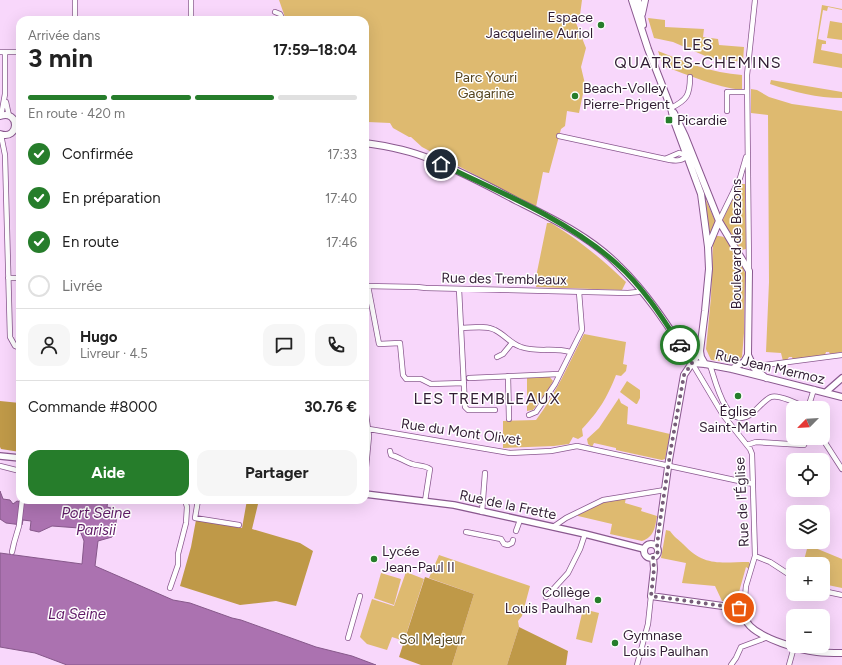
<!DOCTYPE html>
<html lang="fr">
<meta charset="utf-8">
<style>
body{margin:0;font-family:Figtree,sans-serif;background:#f6f6f6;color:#222;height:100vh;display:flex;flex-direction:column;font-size:15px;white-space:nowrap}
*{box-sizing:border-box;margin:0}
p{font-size:13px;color:#767676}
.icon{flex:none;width:22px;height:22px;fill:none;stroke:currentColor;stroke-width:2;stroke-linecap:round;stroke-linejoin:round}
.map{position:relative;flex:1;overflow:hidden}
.drawer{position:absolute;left:16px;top:16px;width:353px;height:488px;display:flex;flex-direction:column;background:#fff;border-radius:12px;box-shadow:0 4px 16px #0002}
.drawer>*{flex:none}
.needle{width:26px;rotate:246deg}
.controls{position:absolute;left:786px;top:401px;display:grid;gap:8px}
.controls a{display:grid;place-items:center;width:44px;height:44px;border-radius:8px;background:#fff;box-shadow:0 4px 16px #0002;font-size:20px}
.pin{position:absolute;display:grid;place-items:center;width:34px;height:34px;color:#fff;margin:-17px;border:2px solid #fff;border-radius:50%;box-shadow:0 1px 4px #0007}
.courier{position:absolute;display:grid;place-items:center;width:40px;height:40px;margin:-20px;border:3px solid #267d2b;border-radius:50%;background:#fff;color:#222;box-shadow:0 1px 5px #0007}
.summary em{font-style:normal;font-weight:700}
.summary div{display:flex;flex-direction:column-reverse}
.summary{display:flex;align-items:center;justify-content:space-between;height:68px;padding:0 12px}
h1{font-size:26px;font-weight:700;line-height:30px}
.bar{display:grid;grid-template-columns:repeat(4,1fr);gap:6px 4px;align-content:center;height:48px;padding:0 12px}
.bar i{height:5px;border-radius:3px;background:#e0e0e0}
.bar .on{background:#267d2b}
.bar p{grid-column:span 4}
.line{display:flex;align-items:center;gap:10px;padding:0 12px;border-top:1px solid #e0e0e0}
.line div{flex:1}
.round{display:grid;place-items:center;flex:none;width:42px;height:42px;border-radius:12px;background:#f6f6f6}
ol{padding:0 12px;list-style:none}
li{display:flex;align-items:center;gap:12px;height:44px}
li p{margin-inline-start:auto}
li .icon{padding:4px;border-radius:50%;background:#267d2b;color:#fff;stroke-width:4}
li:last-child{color:#767676}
li i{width:22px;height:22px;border:2px solid #e0e0e0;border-radius:50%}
.button{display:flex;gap:8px;margin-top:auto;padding:8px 12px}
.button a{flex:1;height:46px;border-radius:12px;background:#267d2b;color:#fff;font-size:16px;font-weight:700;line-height:46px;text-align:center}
.button a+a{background:#f6f6f6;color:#222}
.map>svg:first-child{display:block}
</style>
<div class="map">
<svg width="842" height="665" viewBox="0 0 842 665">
<rect width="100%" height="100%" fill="#f8d7fb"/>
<path fill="#deba70" d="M279,0H582L580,15L574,18L586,48L581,67L585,84L579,113L567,111L565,126L561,129L549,173L543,172L536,207L422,147L411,137H409L393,128L390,123L368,122L366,113L367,93L365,91V20H286Z
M822,5L842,9V10L828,7L827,11L823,10L818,39L826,41V44H822L821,50L842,54V68L813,63Z
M648,18L665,20V27L704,29L703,37L718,39L719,45L744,47L743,62L710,58L673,42L654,38Z
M830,21L842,23V40L827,38Z
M658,51C685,62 712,73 742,75V90C715,87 689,75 663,66Z
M771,80L842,92V98C817,98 794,92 770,84Z
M751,89L757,90L769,97L792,104L842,111V352L830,354L829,352H826L825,355L793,360L792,357H789L787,360L783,361L781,353L766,352L769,282L768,115L751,113Z
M740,184H745L746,249L741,250L722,221Z
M702,191L716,223L710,234H709Z
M547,223H551C580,241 601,258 626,282L622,290L536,287L537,272Z
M716,236C719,236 722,236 725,238C731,242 743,266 745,273L744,333L742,357L735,363L711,360L706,349L711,297L713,241Z
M584,334L626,342L623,364L627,365L626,371L621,376L616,375C607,398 599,411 582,429L583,436L578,439L573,437L569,444L554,446L503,448V421L536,420C556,394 569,363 584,334Z
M549,376L553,381L547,392L533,410L527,411V377Z
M627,381L640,390V398L637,404H636L620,392Z
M619,398L621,403L628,407L627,424L670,434L665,459L662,460L616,450V448L594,443L592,447L588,444L587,439L599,428Z
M626,497L625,503L642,508L641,511L657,516C655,528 654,537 642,541L610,534L612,524L578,516V515L603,502Z
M666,530L670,531C674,537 678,539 683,544C705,567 719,562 749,562L750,564L749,569L746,567L739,592L743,595V600L739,602L722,601L715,586L682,583L686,563L661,558Z
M808,545L842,559V588L823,584V564H803Z
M439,555L530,586L522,616L518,621L519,627L507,665H452L474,594L429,578Z
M406,572L424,579L404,641L392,637L387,650L367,644L360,637L372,599L394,606Z
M381,573L401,579L394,605L374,598Z
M583,609L599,613L592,643L576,639Z"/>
<path fill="#bf9948" d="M0,401L20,403V452L1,449L0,447Z
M247,500H259L252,529L300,543L313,551L296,606L276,601L240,605L180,586L191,547L196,520L242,528Z
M425,577L474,594L452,665H421L399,657Z
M519,627L568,651L566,665H507Z"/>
<path fill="#ab72b0" stroke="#86588a" d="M0,491L3,499L10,500L13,504L17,501L21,502C30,496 58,503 69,504L73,500H108L107,507L115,509L117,512L115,534L112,537L98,541L95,566L173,600L190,603L232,618L241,620L316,647L352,656L376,665H67L35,653L0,647V553L82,564L84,541L79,528L52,526L39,532L30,530L31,521L23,520L22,525L6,523L0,519Z"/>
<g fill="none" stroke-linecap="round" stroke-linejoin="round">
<g stroke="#8a588f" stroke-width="6">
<path id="minor" d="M75,0V20
M191,0V20
M275,12L280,14L283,20
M0,52H20
M6,102L9,116
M671,108C687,100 690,95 690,77
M727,111V92H747
M1,116L5,94V52
M1,135L5,155L10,337L15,346L20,348
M559,136L670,160C677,161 683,161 687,155
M665,159L679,153L688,156
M719,221L740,178L746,157
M749,271L747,75L755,0
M8,278H20
M365,286L417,287L426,288L628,293L638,292L642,290
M368,286L379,344L400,343L403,375L406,379H421L431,384L464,383
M459,289L465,407L468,410H495
M462,328C472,328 486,325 495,330C505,335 511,344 521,347C538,353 553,347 570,352
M497,357L503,354L512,343
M692,363L723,415L750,449L752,454L755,556L746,586L744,609
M710,365C715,379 726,431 750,415C756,411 764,400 771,397C778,394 799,404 806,408
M765,365L842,355
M508,376L509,419
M469,378L559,374
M365,407L369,436L365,478
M808,408L814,389
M529,415L536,412L555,384L582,330L579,292
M369,429L510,453L551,451L577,446L753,484
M822,438L842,469
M747,445L756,442L804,445L807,438
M390,451L391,455C399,457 405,462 412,464C418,466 425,465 430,469L425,501
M0,466L20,471
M198,500L195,518L239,525
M482,512L485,473
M553,527L566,518L603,500L665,490
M516,531L520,520
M466,532L501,539L504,544L508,545L512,543L513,540
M12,552L14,543L19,526L22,500
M755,556L770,562L793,577
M170,588L178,565V554L186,523L187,507L185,500
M823,591L842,595
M546,597L568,573L580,549L585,534
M348,638L360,596
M637,665L648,624L651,596
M731,665L736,658L741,647L768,637
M789,665L794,647"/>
</g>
<g stroke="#8a588f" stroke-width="8">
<path id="tertiary" d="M826,392L842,378
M0,456L20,458
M365,494L454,505L585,534L644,549"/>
</g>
<g stroke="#8a588f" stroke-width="8">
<path id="secondary" d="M632,0L648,49L671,108L674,121L701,194L708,247L709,269L705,311L700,351L701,357L705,364
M638,0L643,25
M642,14L645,0
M674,113L685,136L719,221L749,271L748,355L754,368L766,378
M0,116C20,109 20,141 0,134
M365,143C387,146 409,150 430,159C460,171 489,186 517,201C553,219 591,237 619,266C649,295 670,329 692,363
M709,245L719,221
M692,363L705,364L732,369L842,397
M732,369L744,362L748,355
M644 551a7 7 0 1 1 14 0a7 7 0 1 1-14 0Z
M657,547L669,460L684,375L700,351
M653,557L654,569L651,596L744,609C743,615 746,622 750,626C763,639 799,650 817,652C825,653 834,653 842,653"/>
</g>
<use href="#minor" stroke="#fff" stroke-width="4.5"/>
<use href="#tertiary" stroke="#fff" stroke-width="5.5"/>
<use href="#secondary" stroke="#fff" stroke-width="6"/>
</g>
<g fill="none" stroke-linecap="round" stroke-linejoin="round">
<path stroke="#775e79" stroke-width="4" stroke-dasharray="0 7.2" d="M680,345L692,363L684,375L671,448L659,528L657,547L658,552L653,557L654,569L651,596L739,608"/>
<path stroke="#267d2b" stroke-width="5" d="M441,164C500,192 568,220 617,264C643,287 662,317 680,345"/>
</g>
<g fill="#267d2b" stroke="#fff" stroke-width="1.5">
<circle cx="601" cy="25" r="4"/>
<circle cx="575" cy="96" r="4"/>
<rect x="665" y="116" width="8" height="8" rx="2"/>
<circle cx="738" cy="396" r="4"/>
<circle cx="374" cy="559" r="4"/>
<circle cx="598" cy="600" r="4"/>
<circle cx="615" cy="643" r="4"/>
</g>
<g text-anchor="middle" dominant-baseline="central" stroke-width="3" stroke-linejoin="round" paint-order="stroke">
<g font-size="14" fill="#311d33" stroke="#fff" text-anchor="start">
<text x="593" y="17" text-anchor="end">Espace<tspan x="593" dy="16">Jacqueline Auriol</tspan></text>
<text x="583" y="88">Beach-Volley<tspan x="583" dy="16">Pierre-Prigent</tspan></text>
<text x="677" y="120">Picardie</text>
<text x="738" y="411" text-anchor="middle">Église<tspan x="738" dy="16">Saint-Martin</tspan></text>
<text x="382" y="551">Lycée<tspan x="382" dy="16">Jean-Paul II</tspan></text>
<text x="590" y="592" text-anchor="end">Collège<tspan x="590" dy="16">Louis Paulhan</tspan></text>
<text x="623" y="635">Gymnase<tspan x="623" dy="16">Louis Paulhan</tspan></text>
</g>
<g font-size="14" fill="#554522" stroke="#fff">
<text x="486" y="77">Parc Youri<tspan x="486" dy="16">Gagarine</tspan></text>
<text x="432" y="639">Sol Majeur</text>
</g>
<g font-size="14" fill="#311d33" stroke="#fff">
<text transform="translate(736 244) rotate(-90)">Boulevard de Bezons</text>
<text transform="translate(504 279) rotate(1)">Rue des Trembleaux</text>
<text transform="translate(770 367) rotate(13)">Rue Jean Mermoz</text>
<text transform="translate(461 432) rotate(8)">Rue du Mont Olivet</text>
<text transform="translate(742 502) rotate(-93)">Rue de l'Église</text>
<text transform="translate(508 505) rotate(12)">Rue de la Frette</text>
</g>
<g font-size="15" font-style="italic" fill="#601b67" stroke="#fff">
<text x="96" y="513">Port Seine<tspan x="96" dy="17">Parisii</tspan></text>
<text x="77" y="614">La Seine</text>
</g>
<g font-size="16" letter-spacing="1" fill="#311d33" stroke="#fff">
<text x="698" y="44">LES<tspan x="698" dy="18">QUATRES-CHEMINS</tspan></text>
<text x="487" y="398">LES TREMBLEAUX</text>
</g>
</g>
</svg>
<div class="controls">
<a><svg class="needle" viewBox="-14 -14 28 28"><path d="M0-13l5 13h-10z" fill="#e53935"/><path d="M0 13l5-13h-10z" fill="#767676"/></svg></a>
<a><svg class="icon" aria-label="locate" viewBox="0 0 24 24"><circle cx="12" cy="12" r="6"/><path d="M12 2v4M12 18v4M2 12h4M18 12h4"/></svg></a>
<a><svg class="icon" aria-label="layers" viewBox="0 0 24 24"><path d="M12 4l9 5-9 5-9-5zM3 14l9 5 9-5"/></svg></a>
<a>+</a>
<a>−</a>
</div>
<div class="pin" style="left:739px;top:608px;background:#ea580c"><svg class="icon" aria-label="bag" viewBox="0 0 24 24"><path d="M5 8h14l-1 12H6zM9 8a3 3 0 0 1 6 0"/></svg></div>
<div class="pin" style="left:441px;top:164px;background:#1f2937"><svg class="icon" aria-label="home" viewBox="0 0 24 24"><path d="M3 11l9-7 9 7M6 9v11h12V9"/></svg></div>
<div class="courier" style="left:680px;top:345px"><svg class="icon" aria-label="car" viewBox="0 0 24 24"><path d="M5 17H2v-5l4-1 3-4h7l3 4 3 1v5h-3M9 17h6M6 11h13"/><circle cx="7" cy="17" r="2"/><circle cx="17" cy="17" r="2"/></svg></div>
<section class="drawer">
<div class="summary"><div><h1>3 min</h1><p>Arrivée dans</p></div><em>17:59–18:04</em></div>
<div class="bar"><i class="on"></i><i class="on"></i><i class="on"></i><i></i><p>En route · 420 m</p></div>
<ol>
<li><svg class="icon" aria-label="check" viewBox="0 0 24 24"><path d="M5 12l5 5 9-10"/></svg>Confirmée<p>17:33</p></li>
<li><svg class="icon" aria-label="check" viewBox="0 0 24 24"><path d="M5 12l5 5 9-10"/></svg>En préparation<p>17:40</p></li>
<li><svg class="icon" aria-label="check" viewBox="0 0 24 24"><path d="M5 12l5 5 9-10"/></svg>En route<p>17:46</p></li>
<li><i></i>Livrée</li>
</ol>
<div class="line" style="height:72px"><a class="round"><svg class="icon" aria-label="person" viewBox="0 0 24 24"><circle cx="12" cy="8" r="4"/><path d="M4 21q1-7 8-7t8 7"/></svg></a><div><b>Hugo</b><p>Livreur · 4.5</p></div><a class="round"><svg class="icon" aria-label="chat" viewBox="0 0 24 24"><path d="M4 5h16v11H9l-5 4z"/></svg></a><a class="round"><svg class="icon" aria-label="phone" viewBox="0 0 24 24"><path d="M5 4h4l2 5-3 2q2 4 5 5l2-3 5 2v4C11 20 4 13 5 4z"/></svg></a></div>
<div class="line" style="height:52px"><div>Commande #8000</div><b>30.76 €</b></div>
<div class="button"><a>Aide</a><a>Partager</a></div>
</section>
</div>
